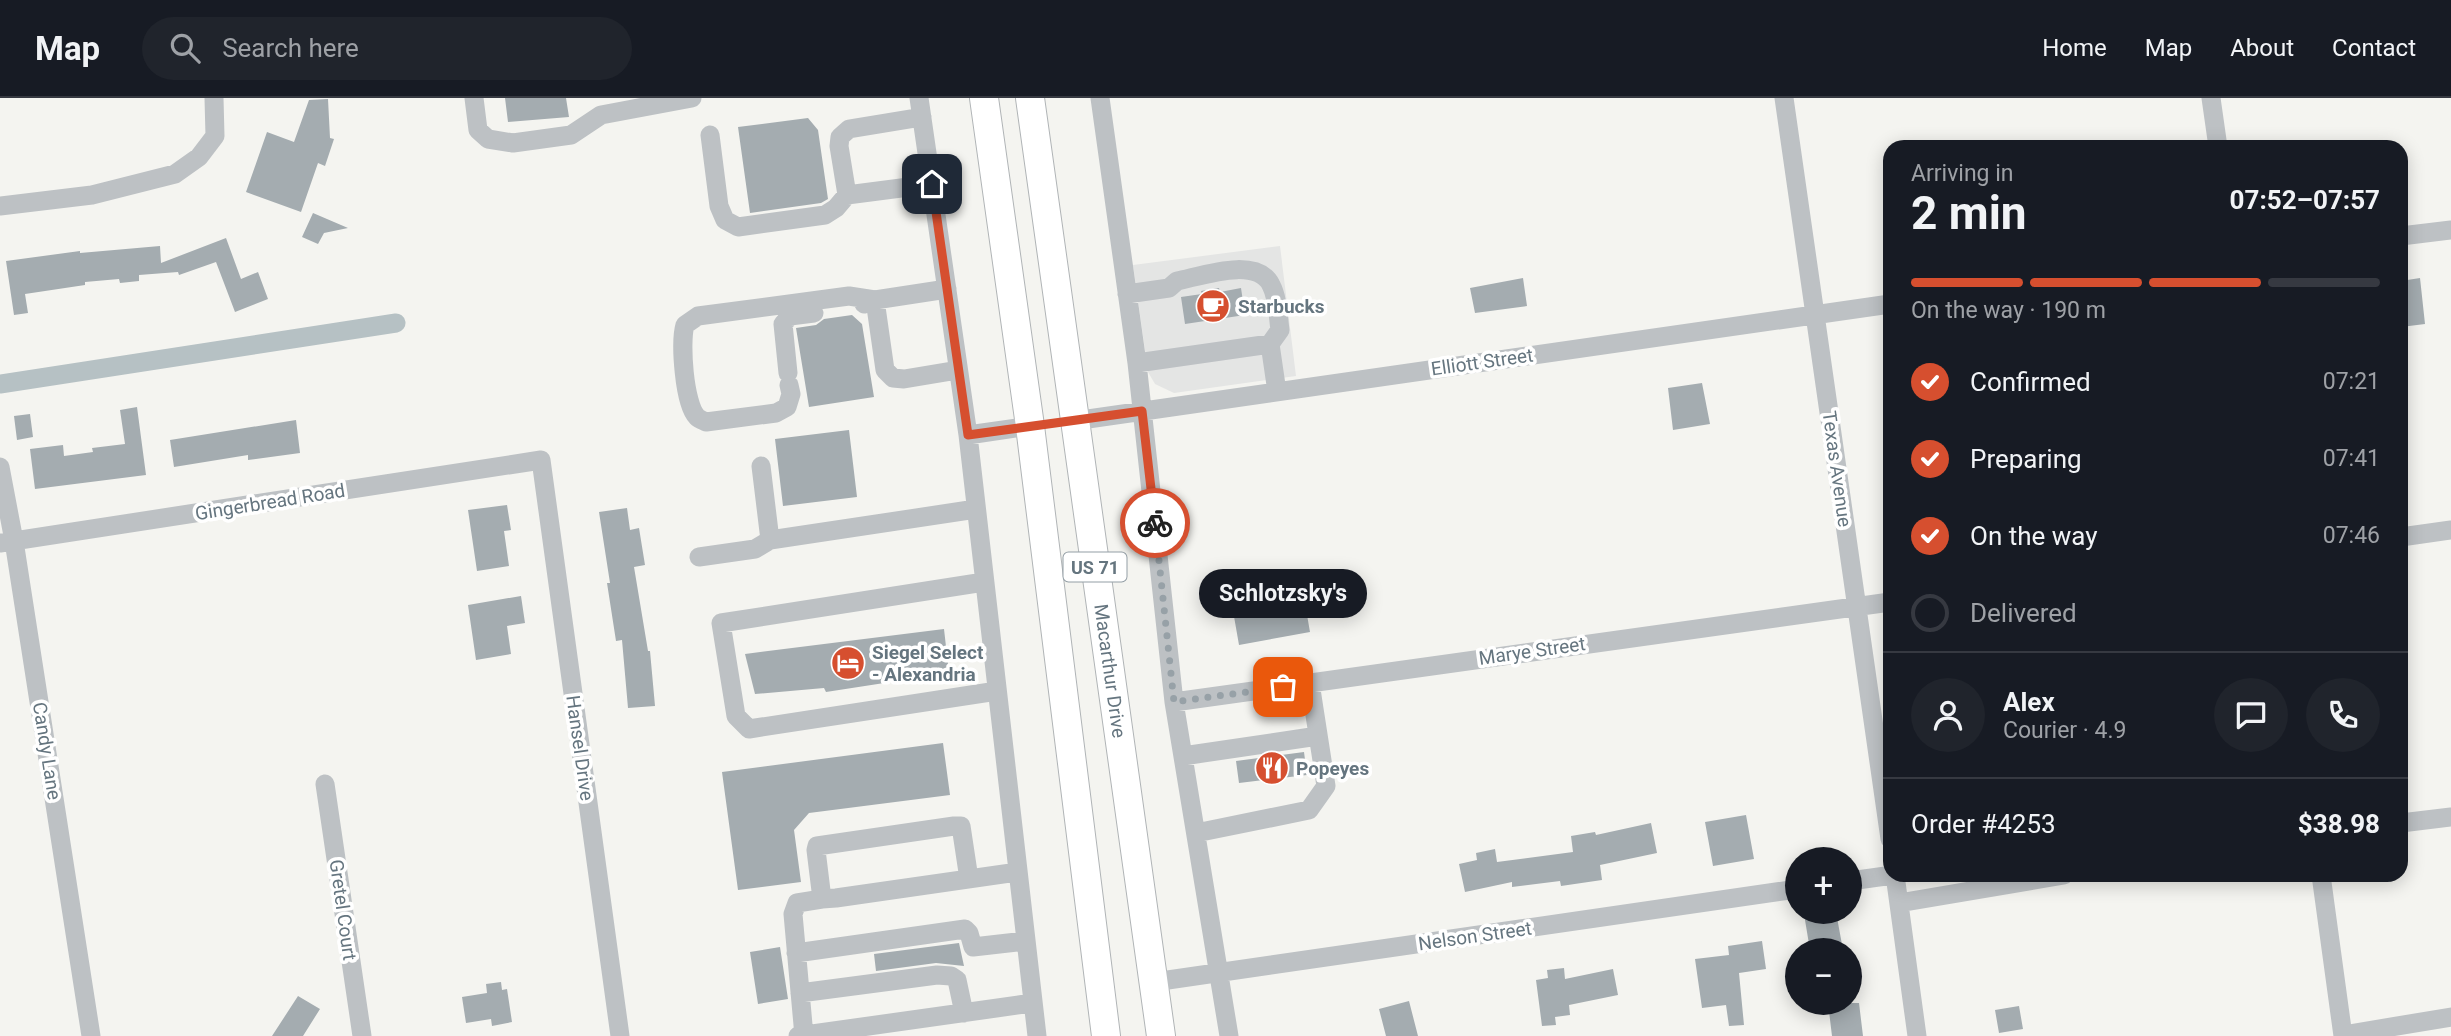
<!DOCTYPE html>
<meta charset="utf-8">
<style>
body{margin:0;font-family:Roboto,sans-serif;background:#20242c;color:#f1f3f6;height:100vh;display:flex;flex-direction:column;font-size:26px;white-space:nowrap}
*{box-sizing:border-box;margin:0}
p{font-size:23px;color:#9ea1a6}
.icon{flex:none;width:38px;height:38px;fill:none;stroke:currentColor;stroke-width:2;stroke-linecap:round;stroke-linejoin:round}
.map{position:relative;flex:1;overflow:hidden}
.details{position:absolute;left:1883px;top:42px;width:525px;height:742px;display:flex;flex-direction:column;background:#171b24;border-radius:21px;box-shadow:0 4px 18px #0003}
.details>*{flex:none}
.buttons{position:absolute;left:1785px;top:749px;display:grid;gap:14px}
.buttons a{display:grid;place-items:center;width:77px;height:77px;border-radius:50%;background:#171b24;box-shadow:0 4px 18px #0003;font-size:35px}
.pin{position:absolute;display:grid;place-items:center;width:60px;height:60px;color:#fff;margin:-30px;border-radius:14px;box-shadow:0 4px 10px #0006}
.courier{position:absolute;display:grid;place-items:center;width:70px;height:70px;margin:-35px;border:5px solid #d64f2f;border-radius:50%;background:#fff;color:#222;box-shadow:0 2px 9px #0007}
.bubble{position:absolute;height:49px;border-radius:24px;background:#171b24;box-shadow:0 4px 18px #0003;font-size:23px;font-weight:700;line-height:49px;text-align:center}
.head em{font-style:normal;font-weight:700}
.head div{display:flex;flex-direction:column-reverse}
.head{display:flex;align-items:center;justify-content:space-between;height:119px;padding:0 28px}
h1{font-size:46px;font-weight:700;line-height:52px}
.bar{display:grid;grid-template-columns:repeat(4,1fr);gap:10px 7px;align-content:center;height:84px;padding:0 28px}
.bar i{height:9px;border-radius:5px;background:#363941}
.bar .current{background:#d64f2f}
.bar p{grid-column:span 4}
.line{display:flex;align-items:center;gap:18px;padding:0 28px;border-top:2px solid #363941}
.line div{flex:1}
.round{display:grid;place-items:center;flex:none;width:74px;height:74px;border-radius:37px;background:#20242c}
ol{padding:0 28px;list-style:none}
li{display:flex;align-items:center;gap:21px;height:77px}
li p{margin-inline-start:auto}
li .icon{padding:7px;border-radius:50%;background:#d64f2f;color:#fff;stroke-width:4}
li:last-child{color:#9ea1a6}
li i{width:38px;height:38px;border:4px solid #363941;border-radius:50%}
header{display:flex;align-items:center;gap:42px;box-sizing:border-box;height:98px;padding:0 35px;background:#171b24;border-bottom:2px solid #363941}
header strong{font-size:33px}
nav{display:flex;gap:38px;margin-inline-start:auto;font-size:24px}
.search{width:490px;height:63px;background:#20242c;display:flex;align-items:center;gap:18px;box-sizing:border-box;padding:0 24px;border-radius:38px;color:#9ea1a6;font-size:26px}
.map>svg:first-child{display:block}
</style>
<header>
<strong>Map</strong>
<div class="search"><svg class="icon" aria-label="search" viewBox="0 0 24 24"><circle cx="10" cy="10" r="6"/><path d="M15 15l6 6"/></svg>Search here</div>
<nav><a>Home</a><a>Map</a><a>About</a><a>Contact</a></nav>
</header>
<div class="map">
<svg width="2451" height="938" viewBox="0 0 2451 938">
<rect width="100%" height="100%" fill="#f4f4f0"/>
<path fill="#e4e5e4" d="M1280,148L1296,278L1174,295L1155,286L1148,274L1133,167Z"/>
<g fill="none" stroke-linecap="round" stroke-linejoin="round">
<path stroke="#b6c1c4" stroke-width="19" d="M0,286L396,225"/>
</g>
<path fill="#a4acb0" d="M505,0H566L569,19L508,24Z
M328,1L330,40L334,41L325,68L318,65L301,114L246,94L267,34L294,44L309,2Z
M808,20L818,32L828,101L821,105L750,115L738,29Z
M313,115L348,130L324,135L318,146L302,139Z
M226,140L241,181L258,174L268,201L235,214L216,164L179,177L178,174L139,177V183L120,185L119,181L85,184V187L25,196L28,215L14,217L6,163L80,153V155L160,148L161,165Z
M1523,180L1527,208L1475,215L1470,190Z
M2420,180L2425,226L2401,229V183Z
M1219,190L1220,194L1241,190L1245,217L1185,226L1181,199L1202,196L1201,193Z
M852,217L862,226L874,299L809,309L796,230L816,227L824,221Z
M1702,285L1710,326L1673,332L1668,290Z
M137,309L146,377L35,391L30,351L63,347L64,358L93,354L92,350L125,346L120,312Z
M30,316L33,339L17,342L14,318Z
M296,322L300,355L248,362V357L174,369L170,342Z
M849,332L857,399L783,408L775,341Z
M507,407L511,432L504,433L509,468L477,473L468,412Z
M627,410L630,432L639,430L645,467L634,469L648,553H650L655,608L628,610L622,542L616,543L607,485H610L599,414Z
M1303,494L1310,534L1239,547L1232,507Z
M521,498L525,525L507,528L511,556L476,562L468,507Z
M944,531L949,575L826,594L824,590L755,596L745,556Z
M943,645L950,697L809,715L794,732L801,784L738,792L722,674Z
M1304,654L1307,677L1239,685L1236,663Z
M1746,717L1754,761L1713,768L1705,724Z
M1651,725L1657,755L1600,767L1602,782L1561,788L1560,783L1512,789V784L1465,794L1459,766L1477,762L1476,755L1495,751L1497,764L1573,754L1571,738L1595,734L1596,737Z
M1817,814H1836L1843,852H1810L1804,816Z
M1762,843L1766,871L1739,875L1744,927L1729,928L1726,907L1702,910L1695,861L1729,857L1728,848Z
M959,845L964,868L936,865L876,873L874,856Z
M780,849L788,901L758,906L750,854Z
M1564,870L1565,881L1613,871L1618,897L1569,907L1570,917L1555,919L1556,927L1542,928L1536,882L1548,880L1547,872Z
M501,884L502,892L507,891L512,924L492,928L491,921L466,925L462,899L487,895L486,886Z
M298,898L320,911L303,938H272Z
M1409,903L1418,938H1386L1379,911Z
M1828,905H1859L1863,938H1832Z
M2019,908L2023,931L1999,935L1995,912Z"/>
<g fill="none" stroke-linecap="round" stroke-linejoin="round">
<g stroke="#b0b4b6" stroke-width="30">
<path id="highway" d="M984,0L1030,328L1106,938
M1030,0L1161,938"/>
</g>
<path stroke="#bdc1c4" stroke-width="19" d="M474,0L478,32L488,41L513,45L571,37L601,17L692,0
M919,0L968,337L1037,938
M1100,0L1137,265L1174,604L1229,938
M1784,0L1890,741
M2211,0L2218,49
M922,19L849,31L840,39L839,48L847,97L932,86
M710,37L719,108L725,122L738,129L825,117L836,110L847,97
M0,108L92,97L175,76L199,59L215,38L214,0
M2401,138L2451,132
M1127,196L1169,190L1177,183C1202,178 1257,158 1271,187C1278,200 1278,218 1280,232L1270,246
M864,206L875,202L885,272L893,280L904,281L958,272
M1137,265L1270,246L1277,294
M788,275L783,226L790,218L814,215
M789,287L791,296L787,309L776,315L706,324C704,323 699,321 697,319C684,306 680,244 685,227L698,218L849,198L875,202L947,191
M1074,323L1890,206
M968,337L1030,328
M761,368L770,442
M0,369L14,443L91,938
M2401,439L2451,432
M0,445L541,362L620,938
M699,459L755,451L770,442L976,411
M984,484L721,525L736,618L749,631L997,593
M1174,604L1890,504
M1183,658L1318,638
M325,686L362,938
M2401,725L2451,719
M1196,735L1309,712L1326,688L1310,585
M1895,777L1917,938
M2321,777L2343,938
M969,781L961,728H954L817,748L816,752L822,801L836,800L1018,774
M1850,783L1893,777
M1899,805L2064,777
M796,855L965,831L969,835L973,849L1026,843
M1154,884L1797,791
M800,895L937,877L951,878L957,882L964,915
M2343,937L2451,919
M798,938L1032,905
M804,938L793,816L797,805L822,801"/>
<use href="#highway" stroke="#fff" stroke-width="28"/>
</g>
<g fill="none" stroke-linecap="round" stroke-linejoin="round">
<path stroke="#97a1a7" stroke-width="7" stroke-dasharray="0 12.6" d="M1155,425L1174,604L1283,589"/>
<path stroke="#d64f2f" stroke-width="9" d="M932,86L968,337L1142,313L1155,425"/>
</g>
<defs>
<g id="cafe-disc" transform="scale(1.75)"><circle r="9.5" fill="#d64f2f" stroke="#fff"/><path d="M-5.5-4.5H6V0H3Q3 3.5 0 3.5H-2.5Q-5.5 3.5-5.5 0ZM3-3.2v2h1.7v-2ZM-6 4.5H4V6H-6Z" fill="#fff"/></g>
<g id="hotel-disc" transform="scale(1.75)"><circle r="9.5" fill="#d64f2f" stroke="#fff"/><path d="M-6-4.5h1.5V1H6V5H4.5V3h-9V5H-6ZM-4 0a1.8 1.8 0 1 1 3.6 0ZM.5 0V-2.5h3Q6-2.5 6 0Z" fill="#fff"/></g>
<g id="restaurant-disc" transform="scale(1.75)"><circle r="9.5" fill="#d64f2f" stroke="#fff"/><path d="M-5-6h1v4h1v-4h1v4h1v-4h1v5L-1.5 .5V6h-2V.5L-5-1ZM5-6V6H3V1.5H1.5Q1.5-4 5-6Z" fill="#fff"/></g>
</defs>
<g fill-rule="evenodd">
<use href="#cafe-disc" x="1213" y="208"/>
<use href="#hotel-disc" x="848" y="565"/>
<use href="#restaurant-disc" x="1272" y="670"/>
</g>
<g text-anchor="middle" dominant-baseline="central" stroke-width="7" stroke-linejoin="round" paint-order="stroke">
<rect fill="#fff" stroke="#939ea5" stroke-width="2" x="1063.5" y="454.5" width="63" height="29" rx="5"/>
<g font-size="18" font-weight="bold" fill="#65757f">
<text x="1095" y="469">US 71</text>
</g>
<g font-size="19" font-weight="bold" fill="#65757f" stroke="#fff" text-anchor="start">
<text x="1238" y="208">Starbucks</text>
<text x="872" y="554">Siegel Select<tspan x="872" dy="22">- Alexandria</tspan></text>
<text x="1296" y="670">Popeyes</text>
</g>
<g font-size="19" fill="#65757f" stroke="#fff">
<text transform="translate(1482 264) rotate(-8)">Elliott Street</text>
<text transform="translate(1837 371) rotate(82)">Texas Avenue</text>
<text transform="translate(270 404) rotate(-9)">Gingerbread Road</text>
<text transform="translate(1532 553) rotate(-8)">Marye Street</text>
<text transform="translate(1110 573) rotate(82)">Macarthur Drive</text>
<text transform="translate(580 650) rotate(82)">Hansel Drive</text>
<text transform="translate(47 653) rotate(81)">Candy Lane</text>
<text transform="translate(343 812) rotate(82)">Gretel Court</text>
<text transform="translate(1475 838) rotate(-8)">Nelson Street</text>
</g>
</g>
</svg>
<div class="buttons">
<a>+</a>
<a>−</a>
</div>
<div class="pin" style="left:1283px;top:589px;background:#ea580c"><svg class="icon" aria-label="bag" viewBox="0 0 24 24"><path d="M5 8h14l-1 12H6zM9 8a3 3 0 0 1 6 0"/></svg></div>
<div class="pin" style="left:932px;top:86px;background:#1f2937"><svg class="icon" aria-label="home" viewBox="0 0 24 24"><path d="M3 11l9-7 9 7M6 9v11h12V9"/></svg></div>
<div class="courier" style="left:1155px;top:425px"><svg class="icon" aria-label="bike" viewBox="0 0 24 24"><circle cx="6" cy="16" r="4"/><circle cx="18" cy="16" r="4"/><path d="M6 16l4-8h5l3 8M10 8l3 8H6M13 5h3"/></svg></div>
<div class="bubble" style="left:1199px;top:471px;width:168px">Schlotzsky's</div>
<section class="details">
<div class="head"><div><h1>2 min</h1><p>Arriving in</p></div><em>07:52–07:57</em></div>
<div class="bar"><i class="current"></i><i class="current"></i><i class="current"></i><i></i><p>On the way · 190 m</p></div>
<ol>
<li><svg class="icon" aria-label="check" viewBox="0 0 24 24"><path d="M5 12l5 5 9-10"/></svg>Confirmed<p>07:21</p></li>
<li><svg class="icon" aria-label="check" viewBox="0 0 24 24"><path d="M5 12l5 5 9-10"/></svg>Preparing<p>07:41</p></li>
<li><svg class="icon" aria-label="check" viewBox="0 0 24 24"><path d="M5 12l5 5 9-10"/></svg>On the way<p>07:46</p></li>
<li><i></i>Delivered</li>
</ol>
<div class="line" style="height:126px"><a class="round"><svg class="icon" aria-label="person" viewBox="0 0 24 24"><circle cx="12" cy="8" r="4"/><path d="M4 21q1-7 8-7t8 7"/></svg></a><div><b>Alex</b><p>Courier · 4.9</p></div><a class="round"><svg class="icon" aria-label="chat" viewBox="0 0 24 24"><path d="M4 5h16v11H9l-5 4z"/></svg></a><a class="round"><svg class="icon" aria-label="phone" viewBox="0 0 24 24"><path d="M5 4h4l2 5-3 2q2 4 5 5l2-3 5 2v4C11 20 4 13 5 4z"/></svg></a></div>
<div class="line" style="height:91px"><div>Order #4253</div><b>$38.98</b></div>
</section>
</div>
